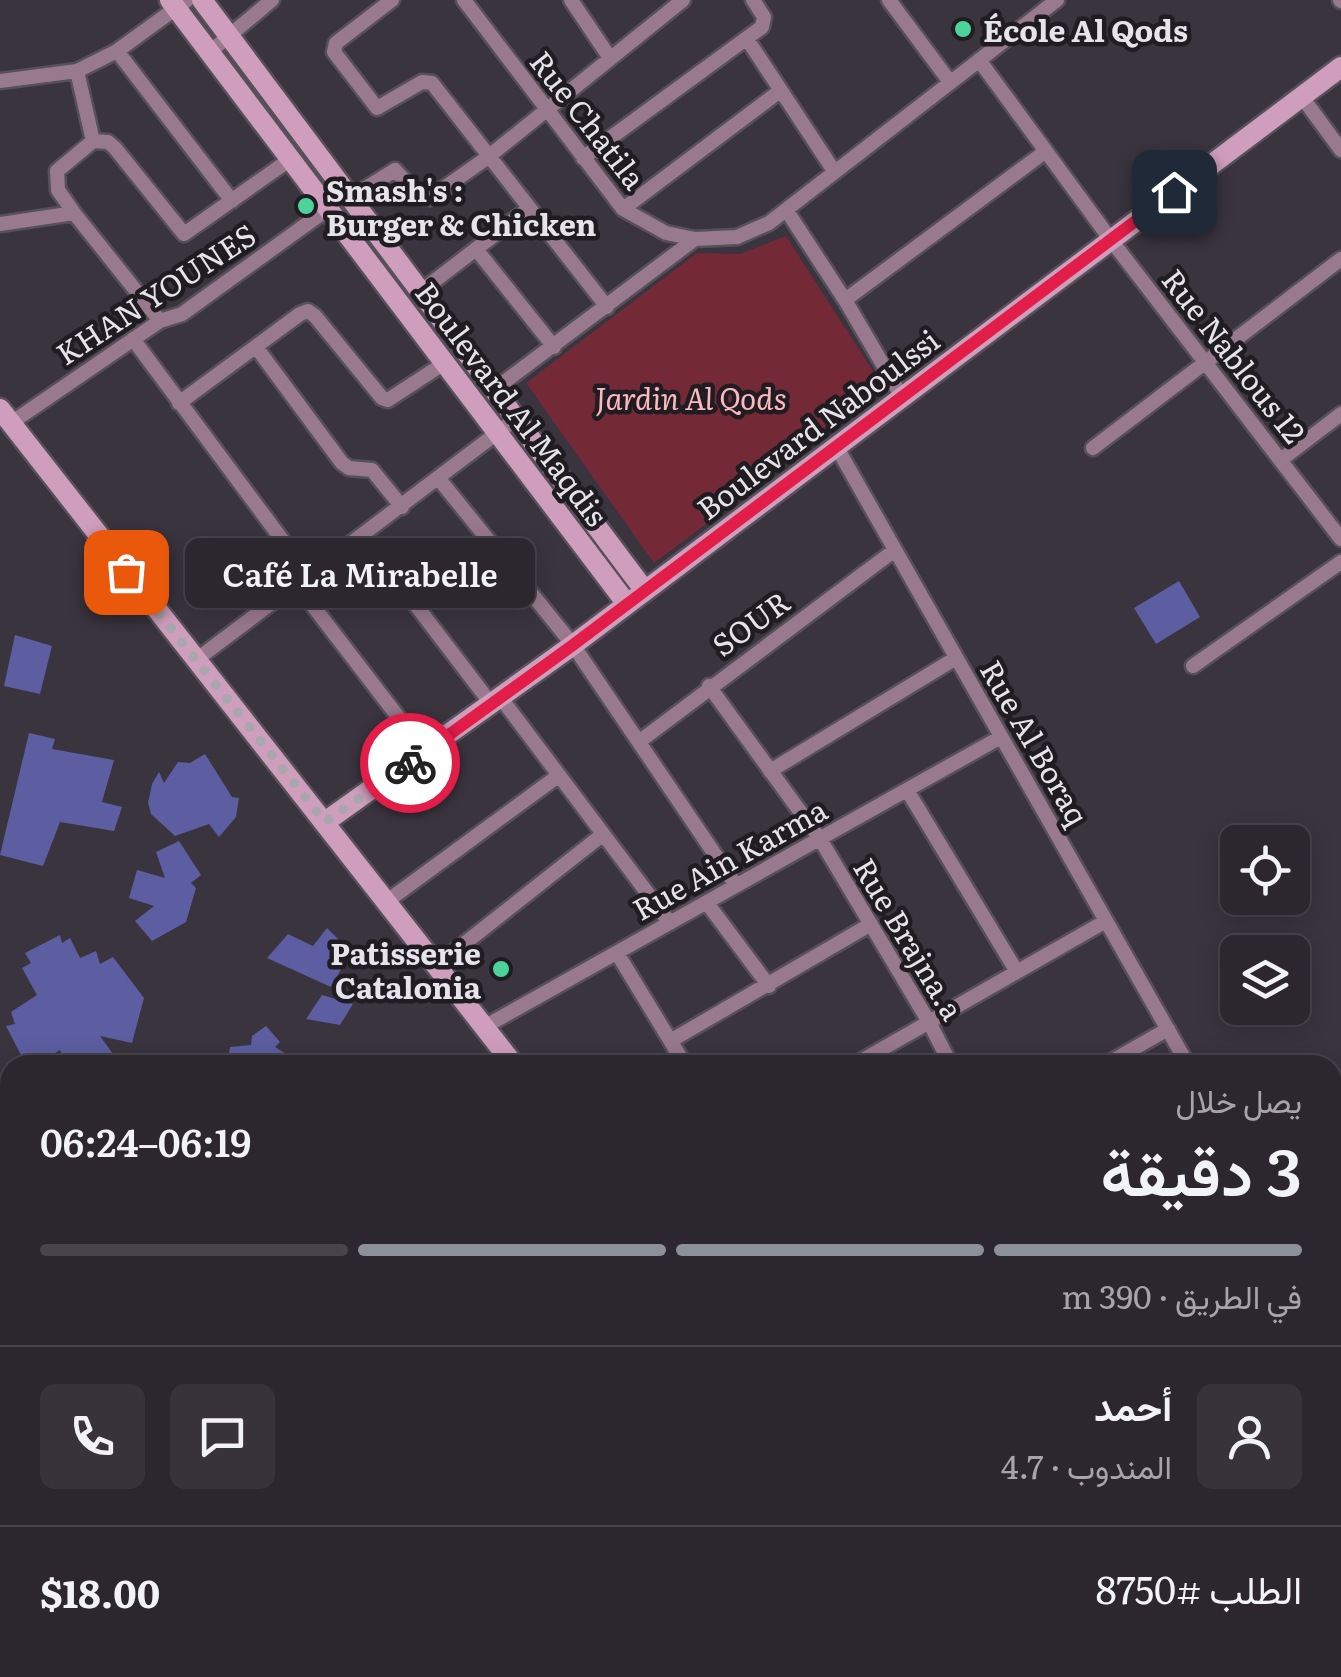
<!DOCTYPE html>
<html lang="ar">
<meta charset="utf-8">
<style>
body{margin:0;font-family:Literata,Vazirmatn,serif;background:#38333a;color:#f1f3f6;direction:rtl;height:100vh;display:flex;flex-direction:column;font-size:38px;white-space:nowrap}
*{box-sizing:border-box;margin:0}
p{font-size:32px;color:#a6a5aa}
.icon{flex:none;width:55px;height:55px;fill:none;stroke:currentColor;stroke-width:2;stroke-linecap:round;stroke-linejoin:round}
.map{position:relative;flex:1;overflow:hidden;direction:ltr}
.drawer{position:absolute;left:0px;top:1055px;width:1342px;height:622px;display:flex;flex-direction:column;background:#2c272e;border-radius:30px 30px 0 0;box-shadow:0 5px 25px #0003,0 0 0 2px #48444a;direction:rtl}
.drawer>*{flex:none}
.controls{position:absolute;left:1220px;top:825px;display:grid;gap:20px}
.controls a{display:grid;place-items:center;width:90px;height:90px;border-radius:15px;background:#2c272e;box-shadow:0 5px 25px #0003,0 0 0 2px #48444a;font-size:50px}
.pin{position:absolute;display:grid;place-items:center;width:85px;height:85px;color:#fff;margin:-42px;border-radius:20px;box-shadow:0 5px 15px #0006}
.courier{position:absolute;display:grid;place-items:center;width:100px;height:100px;margin:-50px;border:8px solid #e11d48;border-radius:50%;background:#fff;color:#222;box-shadow:0 2px 12px #0007}
.bubble{position:absolute;height:70px;border-radius:15px;background:#2c272e;box-shadow:0 5px 25px #0003,0 0 0 2px #48444a;font-size:32px;font-weight:600;line-height:70px;text-align:center;direction:rtl}
.overview em{font-style:normal;font-weight:600}
.overview div{display:flex;flex-direction:column-reverse}
.overview{display:flex;align-items:center;justify-content:space-between;height:170px;padding:0 40px}
h1{font-size:65px;font-weight:600;line-height:75px}
.bar{display:grid;grid-template-columns:repeat(4,1fr);gap:15px 10px;align-content:center;height:120px;padding:0 40px}
.bar i{height:12px;border-radius:8px;background:#48444a}
.bar .current{background:#8c9099}
.bar p{grid-column:span 4}
.line{display:flex;align-items:center;gap:25px;padding:0 40px;border-top:2px solid #48444a}
.line div{flex:1}
.round{display:grid;place-items:center;flex:none;width:105px;height:105px;border-radius:15px;background:#38333a}
.map>svg:first-child{display:block}
</style>
<div class="map">
<svg width="1341" height="1677" viewBox="0 0 1341 1677">
<rect width="100%" height="100%" fill="#3a343e"/>
<path fill="#742937" d="M786,236L885,390L654,563L526,383L697,253L740,254Z"/>
<path fill="#5d5ea2" d="M1179,581L1200,617L1156,644L1134,608Z
M15,635L52,646L40,694L4,686Z
M29,733L55,739L52,749L114,760L102,802L122,807L114,831L60,822L43,866L0,855Z
M205,754L232,797L239,798L236,817L219,837L209,824L175,836L151,814L148,803L152,784L159,772L164,783L178,762L190,763Z
M179,841L201,875L191,883L196,888L186,922L152,941L135,921L154,906L129,898L137,870L165,878L156,852Z
M327,928L351,952L331,987L267,958L288,934L313,946Z
M60,935L62,943L70,938L80,958L96,951L100,964L113,957L144,998L132,1043L100,1036L113,1054L94,1065H65L60,1050L37,1064L32,1054L23,1059L6,1026L15,1024L11,1012L37,995L22,968L31,963L25,953Z
M322,995L353,1004L340,1025L306,1019Z
M266,1026L280,1042L275,1047L291,1057L284,1065H227L230,1047L251,1045L252,1036Z"/>
<g fill="none" stroke-linecap="round" stroke-linejoin="round">
<g stroke="#56505a" stroke-width="19">
<path id="street" d="M392,0L336,43L334,52L377,108L422,82L432,83L607,307
M464,0L623,209L666,233L695,239L737,237L769,223L1057,0
M571,0L610,58
M889,0L950,82
M1340,0L1341,1
M747,39L834,171
M117,51L232,201
M211,51L272,0
M979,60L1111,240L1341,539
M77,71L93,141L108,142L115,148L184,234L292,158
M0,81L77,71L117,51L187,0
M1302,97L1341,150
M583,158L762,27L764,17L753,0
M350,198L395,170L420,197L430,198L488,157L683,0
M623,209L780,91
M787,211L845,300L902,397
M74,213L58,190L57,171L93,141
M0,224L74,213L160,321
M476,249L554,347
M420,292L528,209
M845,300L1046,151
M133,339L309,576
M256,347L342,463L349,468L372,470L402,507
M495,389L695,239
M179,403L300,314L308,311L315,316L382,398L388,400L446,362
M11,423L160,321L182,314L329,208
M836,446L1188,1065
M1093,448L1341,259
M1282,459L1341,414
M439,479L573,645L735,884
M364,537L492,705
M297,585L425,752
M196,660L517,418
M1193,666L1341,562
M709,686L820,839L929,1022L951,1065
M501,698L670,923
M640,741L895,550
M770,771L956,658
M907,790L1017,972
M386,902L558,776
M707,903L769,986
M617,953L685,1065
M436,966L602,835
M484,1027L1001,737
M672,1040L871,924
M854,1065L1106,921
M1105,1065L1168,1029
M1332,1320L1341,1336
M1332,1565H1341
M1253,1677V1668"/>
</g>
<g stroke="#56505a" stroke-width="25">
<path id="secondary" d="M170,0L627,604
M202,0L645,591
M0,409L514,1065
M325,822L573,645L1341,67
M962,1668L967,1677
M1002,1668L1010,1677"/>
</g>
<use href="#street" stroke="#99798d" stroke-width="14"/>
<use href="#secondary" stroke="#d09ebd" stroke-width="20"/>
</g>
<g fill="none" stroke-linecap="round" stroke-linejoin="round">
<path stroke="#aaa6ae" stroke-width="10" stroke-dasharray="0 18" d="M126,572L325,822L410,763"/>
<path stroke="#e11d48" stroke-width="12" d="M410,763L573,645L1174,192"/>
</g>
<g fill="#4dd39a" stroke="#201d22" stroke-width="4">
<circle cx="963" cy="29" r="10"/>
<circle cx="306" cy="206" r="10"/>
<circle cx="501" cy="969" r="10"/>
</g>
<g text-anchor="middle" dominant-baseline="central" stroke-width="9" stroke-linejoin="round" paint-order="stroke">
<g font-size="30" font-weight="bold" fill="#e7e3ea" stroke="#201d22" text-anchor="start">
<text x="983" y="29">École Al Qods</text>
<text x="326" y="189">Smash's :<tspan x="326" dy="34">Burger &amp; Chicken</tspan></text>
<text x="481" y="952" text-anchor="end">Patisserie<tspan x="481" dy="34">Catalonia</tspan></text>
</g>
<g font-size="30" fill="#e7e3ea" stroke="#201d22">
<text transform="translate(589 119) rotate(52)">Rue Chatila</text>
<text transform="translate(155 293) rotate(-33)">KHAN YOUNES</text>
<text transform="translate(1235 355) rotate(52)">Rue Nablous 12</text>
<text transform="translate(513 403) rotate(53)">Boulevard Al Maqdis</text>
<text transform="translate(817 423) rotate(-37)">Boulevard Naboulssi</text>
<text transform="translate(750 622) rotate(-36)">SOUR</text>
<text transform="translate(1036 742) rotate(60)">Rue Al Boraq</text>
<text transform="translate(729 858) rotate(-29)">Rue Ain Karma</text>
<text transform="translate(910 938) rotate(59)">Rue Brajna.a</text>
</g>
<g font-size="30" font-style="italic" fill="#fdb7bf" stroke="#201d22">
<text x="691" y="397">Jardin Al Qods</text>
</g>
</g>
</svg>
<div class="controls">
<a><svg class="icon" aria-label="locate" viewBox="0 0 24 24"><circle cx="12" cy="12" r="6"/><path d="M12 2v4M12 18v4M2 12h4M18 12h4"/></svg></a>
<a><svg class="icon" aria-label="layers" viewBox="0 0 24 24"><path d="M12 4l9 5-9 5-9-5zM3 14l9 5 9-5"/></svg></a>
</div>
<div class="pin" style="left:126px;top:572px;background:#ea580c"><svg class="icon" aria-label="bag" viewBox="0 0 24 24"><path d="M5 8h14l-1 12H6zM9 8a3 3 0 0 1 6 0"/></svg></div>
<div class="pin" style="left:1174px;top:192px;background:#1f2937"><svg class="icon" aria-label="home" viewBox="0 0 24 24"><path d="M3 11l9-7 9 7M6 9v11h12V9"/></svg></div>
<div class="courier" style="left:410px;top:763px"><svg class="icon" aria-label="bike" viewBox="0 0 24 24"><circle cx="6" cy="16" r="4"/><circle cx="18" cy="16" r="4"/><path d="M6 16l4-8h5l3 8M10 8l3 8H6M13 5h3"/></svg></div>
<div class="bubble" style="left:185px;top:538px;width:350px">Café La Mirabelle</div>
<section class="drawer">
<div class="overview"><div><h1>3 دقيقة</h1><p>يصل خلال</p></div><em>06:19–06:24</em></div>
<div class="bar"><i class="current"></i><i class="current"></i><i class="current"></i><i></i><p>في الطريق · 390 m</p></div>
<div class="line" style="height:180px"><a class="round"><svg class="icon" aria-label="person" viewBox="0 0 24 24"><circle cx="12" cy="8" r="4"/><path d="M4 21q1-7 8-7t8 7"/></svg></a><div><b>أحمد</b><p>المندوب · 4.7</p></div><a class="round"><svg class="icon" aria-label="chat" viewBox="0 0 24 24"><path d="M4 5h16v11H9l-5 4z"/></svg></a><a class="round"><svg class="icon" aria-label="phone" viewBox="0 0 24 24"><path d="M5 4h4l2 5-3 2q2 4 5 5l2-3 5 2v4C11 20 4 13 5 4z"/></svg></a></div>
<div class="line" style="height:130px"><div>الطلب #8750</div><b>$18.00</b></div>
</section>
</div>
